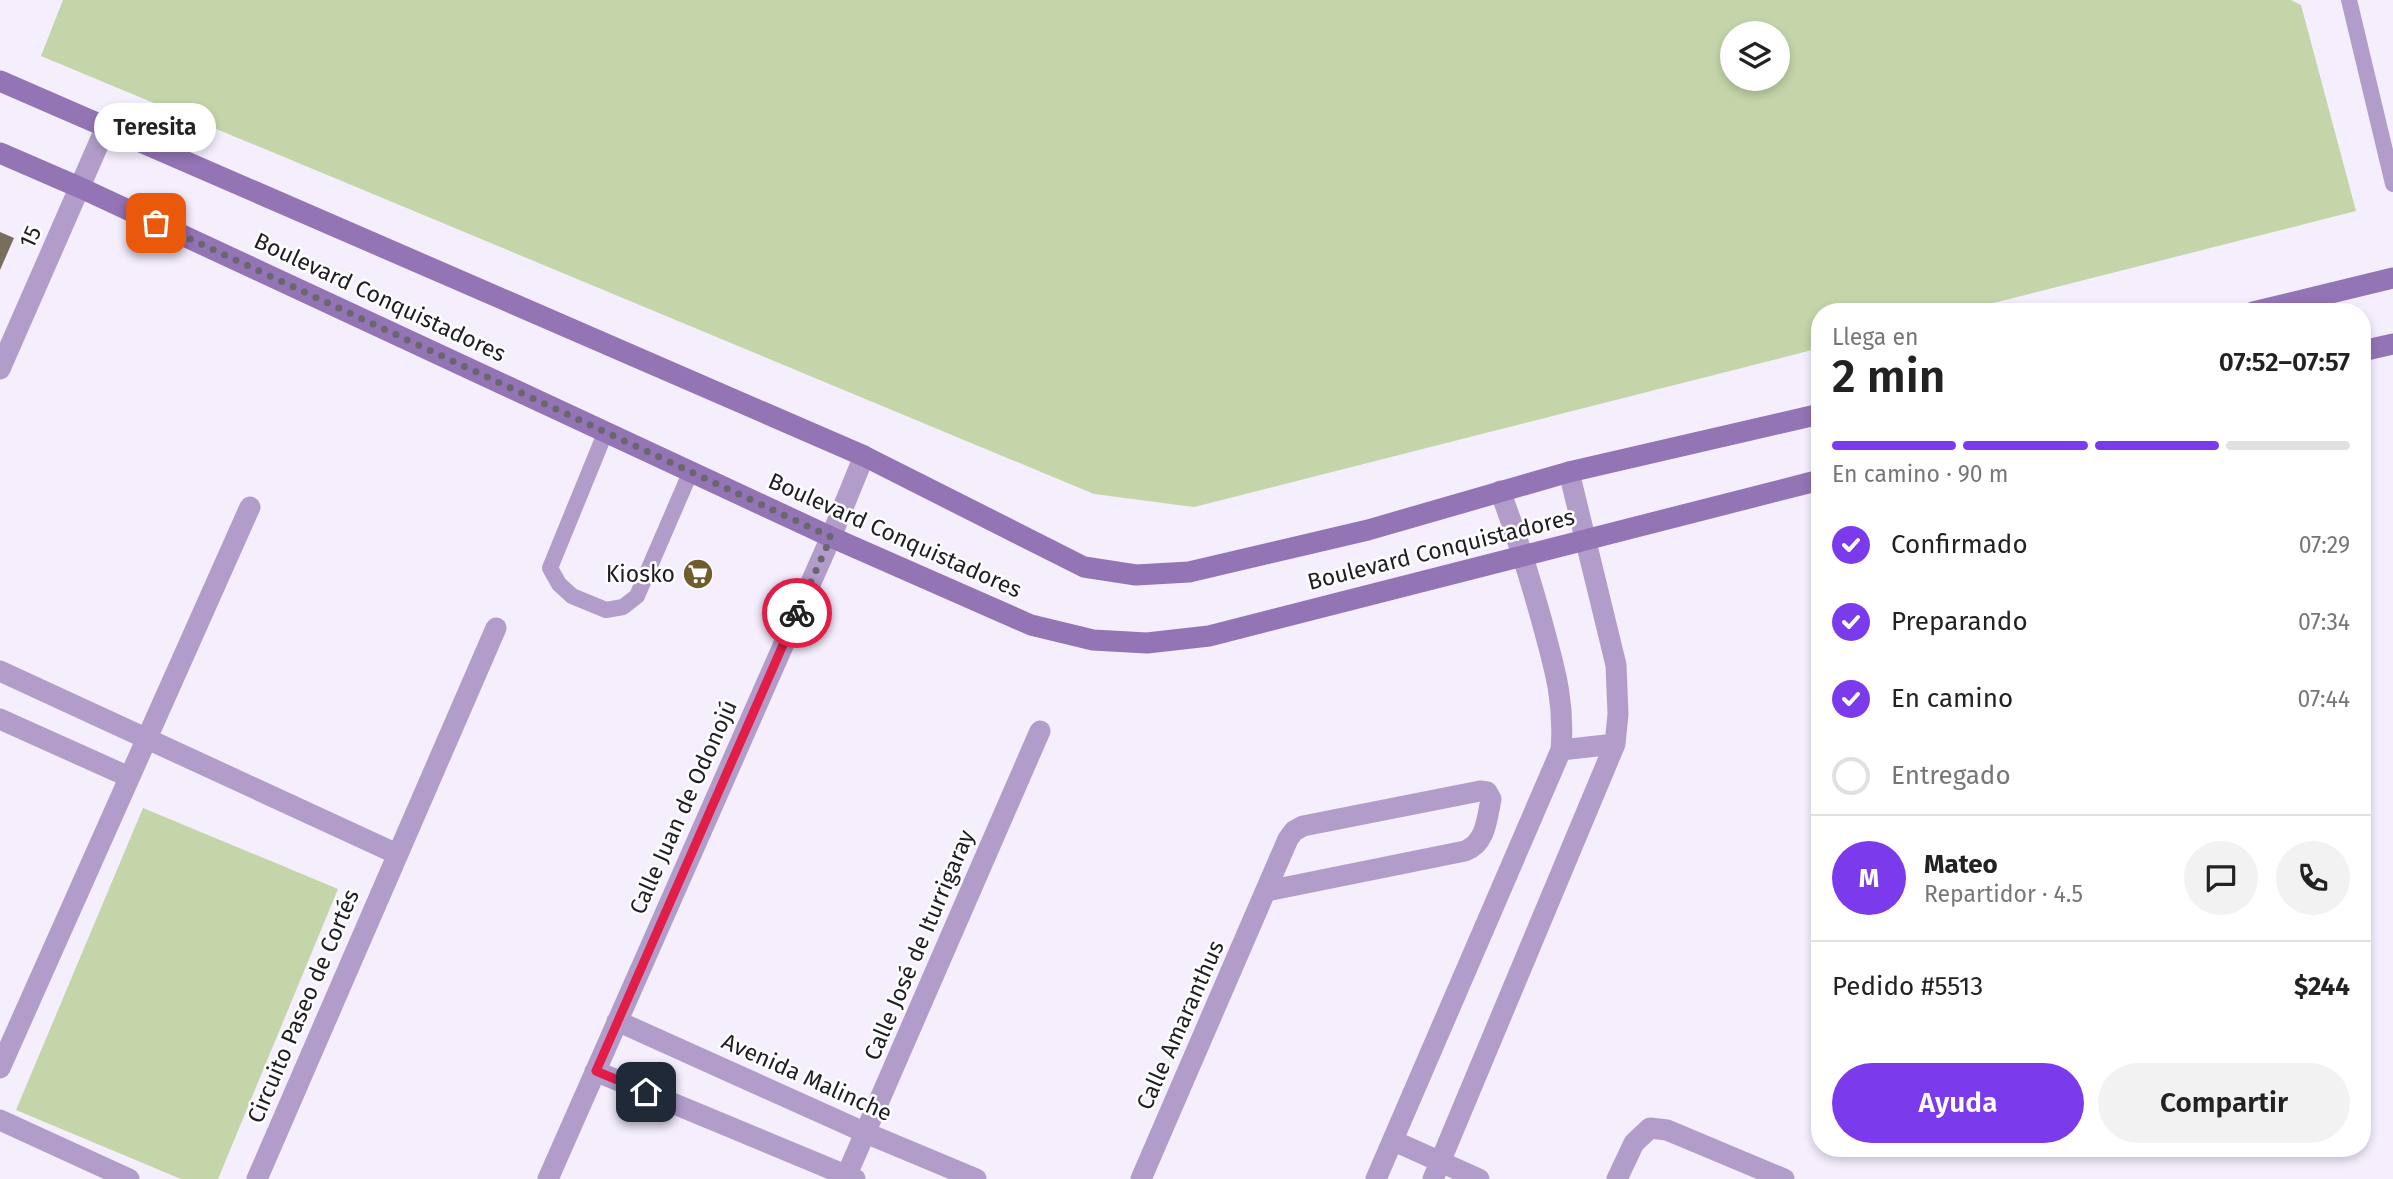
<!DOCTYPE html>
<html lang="es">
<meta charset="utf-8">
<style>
body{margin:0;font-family:"Fira Sans",sans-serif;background:#f2f2f2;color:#222;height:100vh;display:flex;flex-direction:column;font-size:26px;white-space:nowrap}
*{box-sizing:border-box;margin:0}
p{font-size:23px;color:#767676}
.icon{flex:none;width:38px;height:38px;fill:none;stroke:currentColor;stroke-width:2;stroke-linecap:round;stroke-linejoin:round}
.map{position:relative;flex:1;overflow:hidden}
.side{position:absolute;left:1811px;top:303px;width:560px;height:854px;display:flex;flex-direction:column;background:#fff;border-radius:28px;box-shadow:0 4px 10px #0003}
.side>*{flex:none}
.controls{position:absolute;left:1720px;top:21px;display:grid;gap:14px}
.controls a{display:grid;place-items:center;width:70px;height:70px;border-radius:50%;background:#fff;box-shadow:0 4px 10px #0003;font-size:35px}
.pin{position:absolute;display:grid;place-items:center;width:60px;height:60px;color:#fff;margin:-30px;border-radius:14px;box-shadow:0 4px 10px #0006}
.courier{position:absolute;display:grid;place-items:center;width:70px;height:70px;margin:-35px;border:5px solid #e11d48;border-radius:50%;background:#fff;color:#222;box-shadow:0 2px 9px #0007}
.bubble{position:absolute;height:49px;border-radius:24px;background:#fff;box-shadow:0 4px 10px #0003;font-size:23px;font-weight:600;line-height:49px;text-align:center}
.overview em{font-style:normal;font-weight:600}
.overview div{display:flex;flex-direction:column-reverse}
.overview{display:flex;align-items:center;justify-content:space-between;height:119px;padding:0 21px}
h1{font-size:46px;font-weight:600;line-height:52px}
.bar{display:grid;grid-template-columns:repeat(4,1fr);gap:10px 7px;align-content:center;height:84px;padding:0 21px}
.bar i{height:9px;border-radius:5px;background:#e0e0e0}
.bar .current{background:#7c3aed}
.bar p{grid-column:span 4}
.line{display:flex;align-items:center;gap:18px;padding:0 21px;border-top:2px solid #e0e0e0}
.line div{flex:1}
.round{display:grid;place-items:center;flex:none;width:74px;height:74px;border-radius:37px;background:#f2f2f2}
ol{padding:0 21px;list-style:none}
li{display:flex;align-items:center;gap:21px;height:77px}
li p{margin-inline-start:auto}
li .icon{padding:7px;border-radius:50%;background:#7c3aed;color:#fff;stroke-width:4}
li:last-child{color:#767676}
li i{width:38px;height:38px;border:4px solid #e0e0e0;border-radius:50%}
.action{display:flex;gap:14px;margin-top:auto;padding:14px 21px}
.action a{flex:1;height:80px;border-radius:42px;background:#7c3aed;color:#fff;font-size:28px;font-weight:600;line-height:80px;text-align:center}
.action a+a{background:#f2f2f2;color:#222}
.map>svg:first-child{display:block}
</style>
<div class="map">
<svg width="2393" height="1179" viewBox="0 0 2393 1179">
<rect width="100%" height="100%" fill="#f4eefd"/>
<path fill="#c3d5a9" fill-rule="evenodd" d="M63,0H2291L2301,5L2356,211L1962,311L1820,312V348L1194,507L1094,494L41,56ZM1732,33H1778V79H1732Z
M143,808L338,889L218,1179H181L16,1110Z"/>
<path fill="#786e5e" d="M0,232L14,238L0,270Z"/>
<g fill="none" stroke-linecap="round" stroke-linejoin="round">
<path stroke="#b29dca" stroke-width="16" d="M2349,0L2393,184
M606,431L550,568L559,584L572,596L606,610L623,607L637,596L691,471"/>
<path stroke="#b29dca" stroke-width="21" d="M0,369L106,127
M0,671L397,854
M0,719L129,777
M1561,750L1615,744
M617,1021L866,1133L976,1179
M0,1068L250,507
M595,1071L855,1179
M0,1120L129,1179
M1394,1141L1479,1179
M257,1179L496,628
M548,1179L831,537L864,456
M845,1179L1040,731
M1141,1179L1288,839L1294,831L1303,826L1480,791L1487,792L1491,799C1487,819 1486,843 1465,851L1267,891
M1376,1179L1561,750C1565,700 1554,666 1541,618C1529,575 1516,533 1500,491
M1433,1179L1615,744L1618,714L1616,665L1569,472
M1617,1179L1634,1143L1650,1128L1667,1130L1784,1179"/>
<path stroke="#9374b5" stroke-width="21" d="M0,81L864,456L1084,567L1136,575L1189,572L1368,530L1569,472L1820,414
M0,153L81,188L831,537L1031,625L1093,640L1147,643L1209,636L1820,480
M2253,312L2393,278
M2362,351L2393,344"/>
</g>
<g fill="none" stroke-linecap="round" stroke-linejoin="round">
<path stroke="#6a666f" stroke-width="7" stroke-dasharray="0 12.6" d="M156,223L831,537L797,613"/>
<path stroke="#e11d48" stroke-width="9" d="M646,1092L596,1071L797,613"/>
</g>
<defs>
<g id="supermarket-disc" transform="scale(1.575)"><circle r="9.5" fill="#715d2c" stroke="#fefefe"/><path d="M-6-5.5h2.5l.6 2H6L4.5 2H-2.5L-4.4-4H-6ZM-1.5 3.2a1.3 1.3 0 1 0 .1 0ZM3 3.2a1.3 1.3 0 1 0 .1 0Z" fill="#fff"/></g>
</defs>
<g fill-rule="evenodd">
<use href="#supermarket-disc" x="698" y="574"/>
</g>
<g text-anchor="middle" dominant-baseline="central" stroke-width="5" stroke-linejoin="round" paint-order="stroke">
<g font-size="23" fill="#1f1c23" stroke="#fefefe">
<text transform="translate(30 237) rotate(-65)">15</text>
<text transform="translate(380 297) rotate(25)">Boulevard Conquistadores</text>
<text transform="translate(895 535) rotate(24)">Boulevard Conquistadores</text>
<text transform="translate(1441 549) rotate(-14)">Boulevard Conquistadores</text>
<text transform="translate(683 807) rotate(-66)">Calle Juan de Odonojú</text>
<text transform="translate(919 945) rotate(-67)">Calle José de Iturrigaray</text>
<text transform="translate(303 1006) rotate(-67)">Circuito Paseo de Cortés</text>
<text transform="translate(1180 1025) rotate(-66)">Calle Amaranthus</text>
<text transform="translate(807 1077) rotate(24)">Avenida Malinche</text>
</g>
<g font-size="23" fill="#1f1c23" stroke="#fefefe" text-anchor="end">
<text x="675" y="574">Kiosko</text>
</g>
</g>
</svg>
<div class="controls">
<a><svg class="icon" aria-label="layers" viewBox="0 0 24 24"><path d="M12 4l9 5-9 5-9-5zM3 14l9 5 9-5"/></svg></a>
</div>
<div class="pin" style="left:156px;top:223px;background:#ea580c"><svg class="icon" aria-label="bag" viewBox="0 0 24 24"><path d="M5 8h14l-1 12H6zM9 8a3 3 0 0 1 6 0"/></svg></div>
<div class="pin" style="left:646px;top:1092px;background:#1f2937"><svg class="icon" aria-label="home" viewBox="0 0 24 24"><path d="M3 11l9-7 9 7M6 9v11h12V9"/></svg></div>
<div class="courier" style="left:797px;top:613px"><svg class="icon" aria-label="bike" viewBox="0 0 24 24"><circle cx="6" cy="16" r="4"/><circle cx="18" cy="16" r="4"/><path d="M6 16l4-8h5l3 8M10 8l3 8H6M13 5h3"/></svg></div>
<div class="bubble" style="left:94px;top:103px;width:122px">Teresita</div>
<section class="side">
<div class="overview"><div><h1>2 min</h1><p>Llega en</p></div><em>07:52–07:57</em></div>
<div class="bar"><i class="current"></i><i class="current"></i><i class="current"></i><i></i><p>En camino · 90 m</p></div>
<ol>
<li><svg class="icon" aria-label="check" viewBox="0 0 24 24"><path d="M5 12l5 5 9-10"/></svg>Confirmado<p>07:29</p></li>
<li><svg class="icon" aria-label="check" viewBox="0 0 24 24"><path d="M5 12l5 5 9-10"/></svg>Preparando<p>07:34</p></li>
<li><svg class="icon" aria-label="check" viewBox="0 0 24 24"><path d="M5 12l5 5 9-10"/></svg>En camino<p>07:44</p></li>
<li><i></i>Entregado</li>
</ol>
<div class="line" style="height:126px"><b class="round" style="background:#7c3aed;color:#fff">M</b><div><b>Mateo</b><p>Repartidor · 4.5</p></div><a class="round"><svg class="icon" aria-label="chat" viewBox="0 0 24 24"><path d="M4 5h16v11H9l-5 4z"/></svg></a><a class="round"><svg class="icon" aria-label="phone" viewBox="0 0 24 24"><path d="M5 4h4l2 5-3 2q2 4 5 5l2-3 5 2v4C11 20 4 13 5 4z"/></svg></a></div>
<div class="line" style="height:91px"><div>Pedido #5513</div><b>$244</b></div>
<div class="action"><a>Ayuda</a><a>Compartir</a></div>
</section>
</div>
